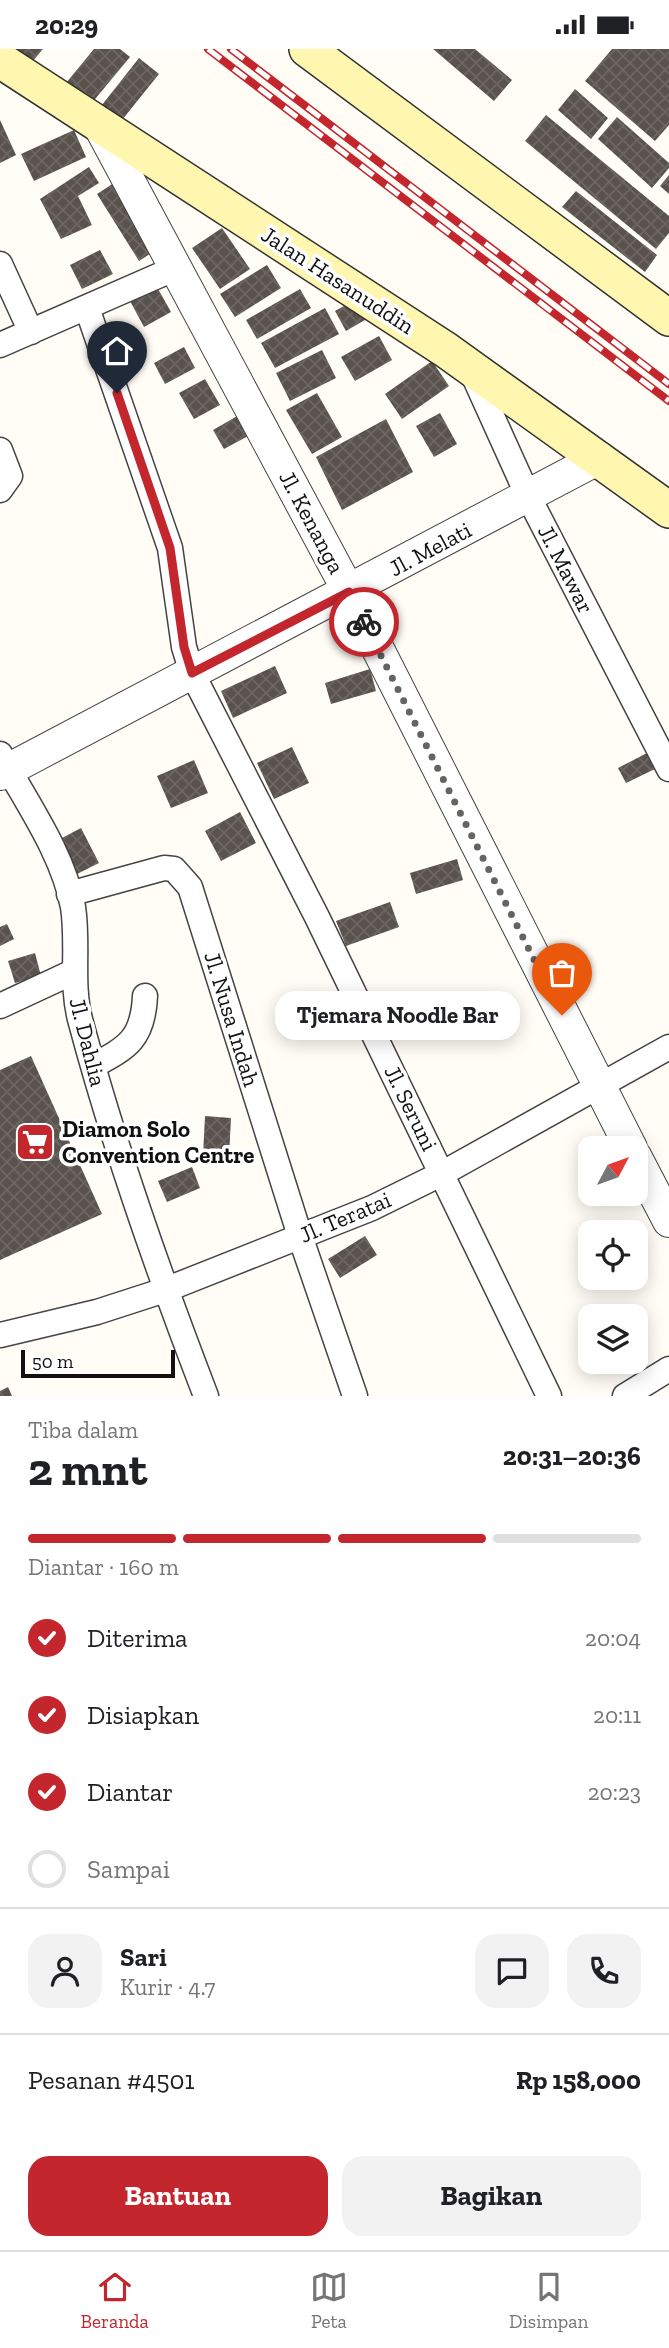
<!DOCTYPE html>
<html lang="id">
<meta charset="utf-8">
<style>
body{margin:0;font-family:"Zilla Slab",serif;background:#f2f2f2;color:#202124;height:100vh;display:flex;flex-direction:column;font-size:26px;white-space:nowrap}
*{box-sizing:border-box;margin:0}
p{font-size:23px;color:#757577}
.icon{flex:none;width:38px;height:38px;fill:none;stroke:currentColor;stroke-width:2;stroke-linecap:round;stroke-linejoin:round}
.map{position:relative;height:1347px;overflow:hidden}
.sheet{display:flex;flex-direction:column;background:#fff;flex:1}
.sheet>*{flex:none}
.needle{width:46px;rotate:49deg}
.controls{position:absolute;left:578px;top:1087px;display:grid;gap:14px}
.controls a{display:grid;place-items:center;width:70px;height:70px;border-radius:14px;background:#fff;box-shadow:0 4px 18px #0003;font-size:35px}
.scale{position:absolute;left:21px;bottom:18px;width:154px;box-sizing:border-box;padding-left:7px;border:4px solid #111;border-top:0;font-size:19px;line-height:24px;white-space:nowrap;color:#111;-webkit-text-stroke:5px #fff;paint-order:stroke}
.pin{position:absolute;display:grid;place-items:center;width:60px;height:60px;color:#fff;margin:-72px -30px;border-radius:50% 50% 50% 0;rotate:-45deg;box-shadow:0 0 7px #0007}
.pin .icon{rotate:45deg}
.courier{position:absolute;display:grid;place-items:center;width:70px;height:70px;margin:-35px;border:5px solid #c4262e;border-radius:50%;background:#fff;color:#222;box-shadow:0 2px 9px #0007}
.bubble{position:absolute;height:49px;border-radius:21px;background:#fff;box-shadow:0 4px 18px #0003;font-size:23px;font-weight:700;line-height:49px;text-align:center}
.head em{font-style:normal;font-weight:700}
.head div{display:flex;flex-direction:column-reverse}
.head{display:flex;align-items:center;justify-content:space-between;height:119px;padding:0 28px}
h1{font-size:46px;font-weight:700;line-height:52px}
.bar{display:grid;grid-template-columns:repeat(4,1fr);gap:10px 7px;align-content:center;height:84px;padding:0 28px}
.bar i{height:9px;border-radius:5px;background:#e0e0e0}
.bar .active{background:#c4262e}
.bar p{grid-column:span 4}
.line{display:flex;align-items:center;gap:18px;padding:0 28px;border-top:2px solid #e0e0e0}
.line div{flex:1}
.round{display:grid;place-items:center;flex:none;width:74px;height:74px;border-radius:21px;background:#f2f2f2}
ol{padding:0 28px;list-style:none}
li{display:flex;align-items:center;gap:21px;height:77px}
li p{margin-inline-start:auto}
li .icon{padding:7px;border-radius:50%;background:#c4262e;color:#fff;stroke-width:4}
li:last-child{color:#757577}
li i{width:38px;height:38px;border:4px solid #e0e0e0;border-radius:50%}
.primary-button{display:flex;gap:14px;margin-top:auto;padding:14px 28px}
.primary-button a{flex:1;height:80px;border-radius:21px;background:#c4262e;color:#fff;font-size:28px;font-weight:700;line-height:80px;text-align:center}
.primary-button a+a{background:#f2f2f2;color:#202124}
.status{display:flex;justify-content:space-between;align-items:center;height:49px;padding:0 35px;background:#fff;direction:ltr}
.status svg{height:19px;fill:currentColor}
.tab-bar{display:flex;justify-content:space-around;align-items:center;height:98px;border-top:2px solid #e0e0e0;background:#fff;font-size:19px;color:#757577}
.tab-bar a{display:grid;justify-items:center;gap:4px}
.tab-bar .active{color:#c4262e}
.map>svg:first-child{display:block}
</style>
<div class="status"><b>20:29</b><svg viewBox="0 0 49 12"><path d="M0 12V9h3v3zM5 12V6h3v6zM10 12V3h3v9zM15 12V0h3v12zM26 1h20v11H26zM47 4h2v5h-2z"/></svg></div>
<div class="map">
<svg width="669" height="1347" viewBox="0 0 669 1347">
<defs>
<pattern id="building-cross-hatch" width="8" height="8" patternUnits="userSpaceOnUse" patternTransform="scale(1.75)"><rect width="8" height="8" fill="#5a524d"/><path d="M0 0l8 8M0 8l8-8" fill="none" stroke="#6d6662"/></pattern>
</defs>
<rect width="100%" height="100%" fill="#fffdf5"/>
<path fill="url(#building-cross-hatch)" d="M17,0H43L32,13Z
M94,0H120L130,8L91,55L66,34Z
M433,0H475L512,31L494,52Z
M612,0H669V76L655,92L585,32Z
M139,9L159,25L118,76L98,61Z
M575,40L608,69L591,90L558,61Z
M546,66L669,167V184L656,200L525,92Z
M617,68L669,114V119L652,139L598,90Z
M0,71L16,106L0,114Z
M74,81L86,108L34,132L21,105Z
M89,118L99,134L78,147L92,176L61,190L40,150Z
M669,126V145L660,137Z
M117,132L159,199L139,212L97,145Z
M576,142L657,206L645,223L562,158Z
M222,179L250,220L220,240L192,199Z
M100,201L113,225L82,240L70,216Z
M267,216L281,239L235,268L220,245Z
M157,238L171,263L144,278L130,252Z
M300,240L311,259L257,290L246,271Z
M360,248L370,268L346,282L335,262Z
M325,259L339,285L275,319L261,294Z
M379,287L392,311L355,332L341,308Z
M184,298L195,319L165,335L154,314Z
M322,301L336,329L290,352L276,324Z
M432,312L449,337L402,370L385,345Z
M205,330L220,356L194,370L179,344Z
M317,344L342,388L312,405L286,361Z
M440,364L457,395L434,408L416,377Z
M239,366L250,386L224,400L213,381Z
M386,370L413,423L342,461L316,408Z
M275,617L287,644L233,669L221,642Z
M370,620L376,642L331,655L325,634Z
M292,698L309,734L274,750L257,714Z
M647,704L655,720L626,734L618,719Z
M194,711L208,744L171,759L157,727Z
M240,763L256,794L221,812L205,782Z
M81,779L99,814L77,825L60,790Z
M457,810L463,831L416,845L410,824Z
M390,853L399,878L346,897L336,872Z
M7,875L14,890L0,897V878Z
M35,904L41,927L15,934L8,912Z
M31,1007L102,1165L0,1211V1021Z
M205,1067L231,1069L229,1108L203,1107Z
M192,1118L200,1139L167,1153L158,1132Z
M365,1187L377,1206L340,1229L328,1210Z
M8,1338L12,1347H0V1342Z"/>
<g fill="none" stroke-linecap="round" stroke-linejoin="round">
<g stroke="#444" stroke-width="27">
<path id="minor" d="M0,215L31,283
M87,259L170,499L184,598L192,624L317,868L549,1347
M0,296L176,219
M471,321L528,447L669,720
M0,401L10,427L0,441
M0,705C26,753 63,804 73,858C79,897 70,936 81,974C115,1101 159,1225 206,1347
M69,845L164,819L174,820L190,838L300,1187L355,1347
M0,957L73,923
M93,1017C128,998 143,990 145,947
M0,1286L97,1263L165,1241L372,1159L443,1124L669,998
M625,1347L669,1320"/>
</g>
<g stroke="#444" stroke-width="34">
<path id="tertiary" d="M99,76L349,543L631,1099
M0,725L599,409
M635,1107L669,1172"/>
</g>
<g stroke="#333" stroke-width="38">
<path id="secondary" d="M307,0L669,269
M0,11L446,301L669,461"/>
</g>
<use href="#minor" stroke="#fff" stroke-width="24"/>
<use href="#tertiary" stroke="#fff" stroke-width="32"/>
<use href="#secondary" stroke="#fff6b0" stroke-width="35"/>
<g stroke="#c4262e" stroke-width="8">
<path id="rail" d="M208,0L669,352
M231,0L669,335"/>
</g>
<use href="#rail" stroke="#fff" stroke-width="5" stroke-dasharray="16" stroke-linecap="butt"/>
</g>
<g fill="none" stroke-linecap="round" stroke-linejoin="round">
<path stroke="#646461" stroke-width="7" stroke-dasharray="0 12.6" d="M364,573L562,966"/>
<path stroke="#c4262e" stroke-width="9" d="M117,344L170,499L184,598L192,624L349,543L364,573"/>
</g>
<defs>
<g id="supermarket-square" transform="scale(2.0125)"><rect x="-9" y="-9" width="18" height="18" rx="4" fill="#c4262e" stroke="#fff"/><path d="M-6-5.5h2.5l.6 2H6L4.5 2H-2.5L-4.4-4H-6ZM-1.5 3.2a1.3 1.3 0 1 0 .1 0ZM3 3.2a1.3 1.3 0 1 0 .1 0Z" fill="#fff"/></g>
</defs>
<g fill-rule="evenodd">
<use href="#supermarket-square" x="35" y="1093"/>
</g>
<g text-anchor="middle" dominant-baseline="central" stroke-width="7" stroke-linejoin="round" paint-order="stroke">
<g font-size="23" fill="#111" stroke="#fff">
<text transform="translate(338 231) rotate(33)">Jalan Hasanuddin</text>
<text transform="translate(312 473) rotate(62)">Jl. Kenanga</text>
<text transform="translate(430 500) rotate(-28)">Jl. Melati</text>
<text transform="translate(566 520) rotate(63)">Jl. Mawar</text>
<text transform="translate(232 970) rotate(73)">Jl. Nusa Indah</text>
<text transform="translate(88 993) rotate(76)">Jl. Dahlia</text>
<text transform="translate(411 1059) rotate(64)">Jl. Seruni</text>
<text transform="translate(345 1168) rotate(-23)">Jl. Teratai</text>
</g>
<g font-size="23" font-weight="bold" fill="#111" stroke="#fff" text-anchor="start">
<text x="62" y="1080">Diamon Solo<tspan x="62" dy="26">Convention Centre</tspan></text>
</g>
</g>
</svg>
<div class="controls">
<a><svg class="needle" viewBox="-14 -14 28 28"><path d="M0-13l5 13h-10z" fill="#e53935"/><path d="M0 13l5-13h-10z" fill="#757577"/></svg></a>
<a><svg class="icon" aria-label="locate" viewBox="0 0 24 24"><circle cx="12" cy="12" r="6"/><path d="M12 2v4M12 18v4M2 12h4M18 12h4"/></svg></a>
<a><svg class="icon" aria-label="layers" viewBox="0 0 24 24"><path d="M12 4l9 5-9 5-9-5zM3 14l9 5 9-5"/></svg></a>
</div>
<div class="scale">50 m</div>
<div class="pin" style="left:562px;top:966px;background:#ea580c"><svg class="icon" aria-label="bag" viewBox="0 0 24 24"><path d="M5 8h14l-1 12H6zM9 8a3 3 0 0 1 6 0"/></svg></div>
<div class="pin" style="left:117px;top:344px;background:#1f2937"><svg class="icon" aria-label="home" viewBox="0 0 24 24"><path d="M3 11l9-7 9 7M6 9v11h12V9"/></svg></div>
<div class="courier" style="left:364px;top:573px"><svg class="icon" aria-label="bike" viewBox="0 0 24 24"><circle cx="6" cy="16" r="4"/><circle cx="18" cy="16" r="4"/><path d="M6 16l4-8h5l3 8M10 8l3 8H6M13 5h3"/></svg></div>
<div class="bubble" style="left:275px;top:942px;width:245px">Tjemara Noodle Bar</div>
</div>
<section class="sheet">
<div class="head"><div><h1>2 mnt</h1><p>Tiba dalam</p></div><em>20:31–20:36</em></div>
<div class="bar"><i class="active"></i><i class="active"></i><i class="active"></i><i></i><p>Diantar · 160 m</p></div>
<ol>
<li><svg class="icon" aria-label="check" viewBox="0 0 24 24"><path d="M5 12l5 5 9-10"/></svg>Diterima<p>20:04</p></li>
<li><svg class="icon" aria-label="check" viewBox="0 0 24 24"><path d="M5 12l5 5 9-10"/></svg>Disiapkan<p>20:11</p></li>
<li><svg class="icon" aria-label="check" viewBox="0 0 24 24"><path d="M5 12l5 5 9-10"/></svg>Diantar<p>20:23</p></li>
<li><i></i>Sampai</li>
</ol>
<div class="line" style="height:126px"><a class="round"><svg class="icon" aria-label="person" viewBox="0 0 24 24"><circle cx="12" cy="8" r="4"/><path d="M4 21q1-7 8-7t8 7"/></svg></a><div><b>Sari</b><p>Kurir · 4.7</p></div><a class="round"><svg class="icon" aria-label="chat" viewBox="0 0 24 24"><path d="M4 5h16v11H9l-5 4z"/></svg></a><a class="round"><svg class="icon" aria-label="phone" viewBox="0 0 24 24"><path d="M5 4h4l2 5-3 2q2 4 5 5l2-3 5 2v4C11 20 4 13 5 4z"/></svg></a></div>
<div class="line" style="height:91px"><div>Pesanan #4501</div><b>Rp 158,000</b></div>
<div class="primary-button"><a>Bantuan</a><a>Bagikan</a></div>
</section>
<nav class="tab-bar">
<a class="active"><svg class="icon" aria-label="home" viewBox="0 0 24 24"><path d="M3 11l9-7 9 7M6 9v11h12V9"/></svg>Beranda</a>
<a><svg class="icon" aria-label="map" viewBox="0 0 24 24"><path d="M3 6l6-2 6 2 6-2v14l-6 2-6-2-6 2zM9 4v14M15 6v14"/></svg>Peta</a>
<a><svg class="icon" aria-label="saved" viewBox="0 0 24 24"><path d="M7 4h10v16l-5-4-5 4z"/></svg>Disimpan</a>
</nav>
